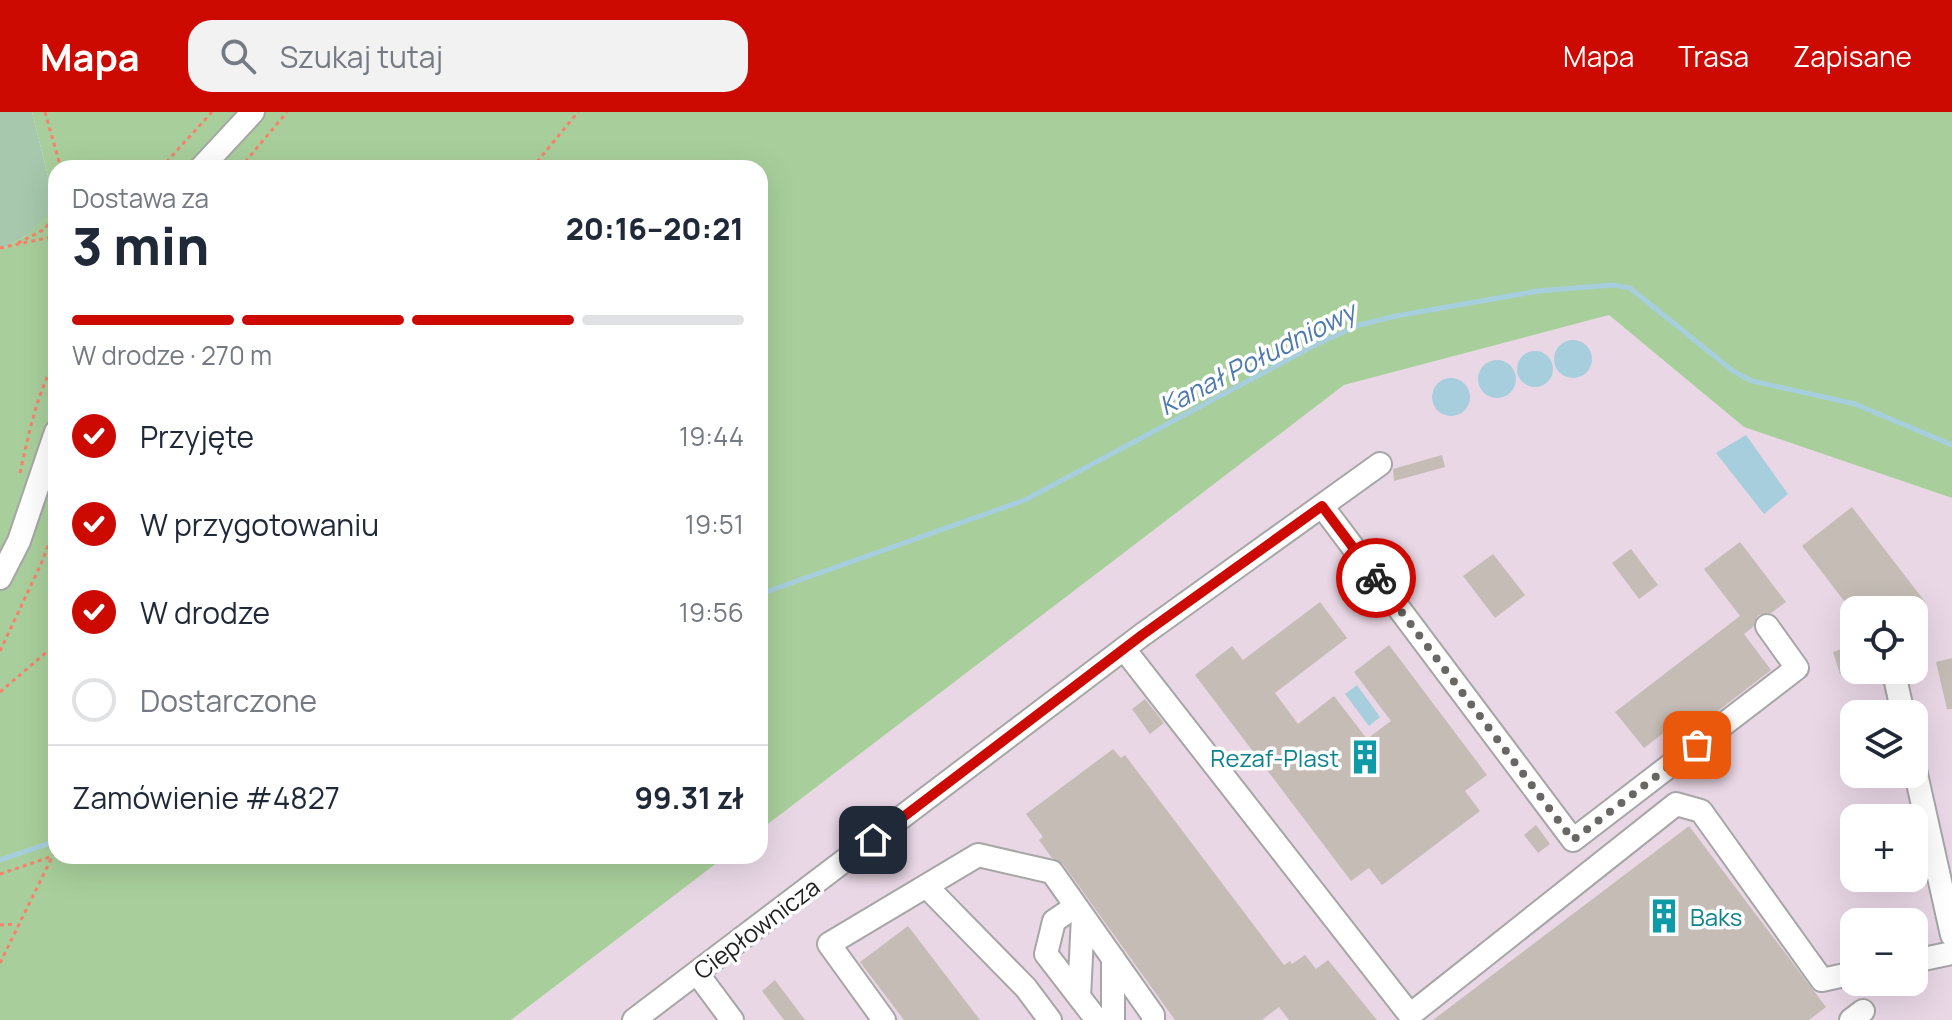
<!DOCTYPE html>
<html lang="pl">
<meta charset="utf-8">
<style>
body{margin:0;font-family:Manrope,sans-serif;background:#f2f2f3;color:#1f2937;height:100vh;display:flex;flex-direction:column;font-size:30px;white-space:nowrap}
*{box-sizing:border-box;margin:0}
p{font-size:26px;color:#747a83}
.icon{flex:none;width:44px;height:44px;fill:none;stroke:currentColor;stroke-width:2;stroke-linecap:round;stroke-linejoin:round}
.map{position:relative;flex:1;overflow:hidden}
.sheet{position:absolute;left:48px;top:48px;width:720px;height:704px;display:flex;flex-direction:column;background:#fff;border-radius:24px;box-shadow:0 8px 32px #0002}
.sheet>*{flex:none}
.controls{position:absolute;left:1840px;top:484px;display:grid;gap:16px}
.controls a{display:grid;place-items:center;width:88px;height:88px;border-radius:16px;background:#fff;box-shadow:0 8px 32px #0002;font-size:40px}
.pin{position:absolute;display:grid;place-items:center;width:68px;height:68px;color:#fff;margin:-34px;border-radius:16px;box-shadow:0 4px 12px #0006}
.courier{position:absolute;display:grid;place-items:center;width:80px;height:80px;margin:-40px;border:6px solid #cc0a02;border-radius:50%;background:#fff;color:#222;box-shadow:0 2px 10px #0007}
.summary em{font-style:normal;font-weight:800}
.summary div{display:flex;flex-direction:column-reverse}
.summary{display:flex;align-items:center;justify-content:space-between;height:136px;padding:0 24px}
h1{font-size:52px;font-weight:800;line-height:60px}
.bar{display:grid;grid-template-columns:repeat(4,1fr);gap:12px 8px;align-content:center;height:96px;padding:0 24px}
.bar i{height:10px;border-radius:6px;background:#e0e1e3}
.bar .current{background:#cc0a02}
.bar p{grid-column:span 4}
.line{display:flex;align-items:center;gap:20px;padding:0 24px;border-top:2px solid #e0e1e3}
.line div{flex:1}
ol{padding:0 24px;list-style:none}
li{display:flex;align-items:center;gap:24px;height:88px}
li p{margin-inline-start:auto}
li .icon{padding:8px;border-radius:50%;background:#cc0a02;color:#fff;stroke-width:4}
li:last-child{color:#747a83}
li i{width:44px;height:44px;border:4px solid #e0e1e3;border-radius:50%}
header{display:flex;align-items:center;gap:48px;box-sizing:border-box;height:112px;padding:0 40px;background:#cc0a02;color:#fff}
header strong{font-size:38px}
nav{display:flex;gap:44px;margin-inline-start:auto;font-size:28px}
.search{width:560px;height:72px;background:#f2f2f3;display:flex;align-items:center;gap:20px;box-sizing:border-box;padding:0 28px;border-radius:24px;color:#747a83;font-size:30px}
.map>svg:first-child{display:block}
</style>
<header>
<strong>Mapa</strong>
<div class="search"><svg class="icon" aria-label="search" viewBox="0 0 24 24"><circle cx="10" cy="10" r="6"/><path d="M15 15l6 6"/></svg>Szukaj tutaj</div>
<nav><a>Mapa</a><a>Trasa</a><a>Zapisane</a></nav>
</header>
<div class="map">
<svg width="1952" height="908" viewBox="0 0 1952 908">
<rect width="100%" height="100%" fill="#f0ede5"/>
<path fill="#e9d7e5" fill-rule="evenodd" d="M1609,203L1744,314L1952,386V908H511L726,744H760V718L1343,273ZM1854,498H1914V558H1854ZM1854,602H1914V662H1854ZM1854,706H1914V766H1854ZM1854,810H1914V870H1854Z"/>
<path fill="#a8cf9b" d="M32,0H1952V386L1744,315L1609,203L1344,273L760,718V56H56V744H726L511,908H0V138L27,123L54,88Z"/>
<path fill="#a7c8ad" d="M0,0H32L54,88L47,102L27,123L0,138Z"/>
<path fill="#a6cedd" d="M1554 247a19 19 0 1 1 38 0a19 19 0 1 1-38 0Z
M1517 257a18 18 0 1 1 36 0a18 18 0 1 1-36 0Z
M1478 267a19 19 0 1 1 38 0a19 19 0 1 1-38 0Z
M1432 285a19 19 0 1 1 38 0a19 19 0 1 1-38 0Z
M1746,323L1788,382L1764,402L1716,341Z
M1357,573L1380,605L1369,614L1345,582Z"/>
<g fill="none" stroke-linecap="round" stroke-linejoin="round">
<path stroke="#a6cedd" stroke-width="5" d="M760,482L1025,388L1317,232L1359,213L1396,204L1538,179L1612,173L1630,176L1733,259L1752,269L1855,292L1952,333
M0,748L56,729"/>
</g>
<path fill="#c4bcb5" d="M1442,343L1445,355L1394,369L1393,357Z
M1852,395L1926,491L1917,498H1851L1802,434Z
M1740,430L1786,490L1771,501L1758,503L1753,515L1744,522L1771,558L1701,612L1691,600L1644,636L1615,600L1740,504L1704,457Z
M1631,437L1658,473L1639,487L1612,451Z
M1493,442L1525,483L1495,506L1463,464Z
M1320,490L1347,526L1275,581L1298,612L1334,584L1367,627L1391,609L1354,560L1389,533L1487,663L1465,679L1480,699L1382,773L1369,756L1351,769L1195,563L1232,534L1243,548Z
M1854,533V557L1840,562L1833,540Z
M1952,546V597H1947L1936,550Z
M1145,587L1164,611L1150,622L1132,597Z
M1113,637L1121,646L1125,643L1284,853L1290,849L1292,852L1305,843L1316,857L1328,848L1377,908H1289L1279,895L1262,908H1175L1063,752L1052,746L1039,728L1043,725L1026,702Z
M1536,713L1550,732L1538,741L1524,723Z
M1689,714L1826,895L1809,908H1433Z
M908,814L980,908H904L860,850Z
M775,868L805,908H784L762,879Z"/>
<g fill="none" stroke-linecap="round" stroke-linejoin="round">
<g stroke="#a6a6a6" stroke-width="26">
<path id="minor" d="M201,56L253,0
M1322,394L1573,728L1797,556L1767,514
M0,466L19,429L56,320
M1124,537L1410,903L1676,692L1701,699L1822,868L1854,861
M1894,561L1903,602
M1914,653L1952,823
M926,774L1026,876L1050,908
M1076,794L1054,809L1046,842L1097,908
M1914,849L1952,841
M697,861L732,908
M1079,885L1083,804
M634,908L1142,523L1380,352
M884,908L829,832L978,743L1052,760L1153,903V908
M1113,908V846
M1851,908L1863,899"/>
</g>
<path stroke="#f8816e" stroke-width="3" stroke-dasharray="4 4" stroke-linecap="butt" d="M45,0L61,56
M161,56L212,0
M240,56L287,0
M532,56L578,0
M18,131L45,117L56,99
M0,136L56,124
M20,361C29,321 36,284 56,247
M0,539L41,452L56,412
M0,580L56,532
M0,762L53,744
M0,813L16,812
M0,851L56,737"/>
<use href="#minor" stroke="#fff" stroke-width="22"/>
</g>
<g fill="none" stroke-linecap="round" stroke-linejoin="round">
<path stroke="#686764" stroke-width="8" stroke-dasharray="0 14.4" d="M1376,466L1573,728L1697,633"/>
<path stroke="#cc0a02" stroke-width="10" d="M873,728L1142,523L1322,394L1376,466"/>
</g>
<defs>
<g id="building-bare" transform="scale(2.76)"><path d="M-4-6H4V6H1V3H-1V6H-4ZM-2.5-4.3h1.7v1.8h-1.7ZM.8-4.3h1.7v1.8H.8ZM-2.5-1h1.7V.8h-1.7ZM.8-1h1.7V.8H.8Z" fill="#0f9aa8" stroke="#fff" stroke-width="2.5" paint-order="stroke"/></g>
</defs>
<g fill-rule="evenodd">
<use href="#building-bare" x="1365" y="645"/>
<use href="#building-bare" x="1664" y="804"/>
</g>
<g text-anchor="middle" dominant-baseline="central" stroke-width="7" stroke-linejoin="round" paint-order="stroke">
<g font-size="24" fill="#0d838f" stroke="#fff" text-anchor="end">
<text x="1339" y="645">Rezaf-Plast</text>
<text x="1690" y="804" text-anchor="start">Baks</text>
</g>
<g font-size="24" fill="#1f1f1f" stroke="#fff">
<text transform="translate(756 816) rotate(-37)">Ciepłownicza</text>
</g>
<g font-size="26" font-style="italic" fill="#4c79ae" stroke="#fff">
<text transform="translate(1257 246) rotate(-27)">Kanał Południowy</text>
</g>
</g>
</svg>
<div class="controls">
<a><svg class="icon" aria-label="locate" viewBox="0 0 24 24"><circle cx="12" cy="12" r="6"/><path d="M12 2v4M12 18v4M2 12h4M18 12h4"/></svg></a>
<a><svg class="icon" aria-label="layers" viewBox="0 0 24 24"><path d="M12 4l9 5-9 5-9-5zM3 14l9 5 9-5"/></svg></a>
<a>+</a>
<a>−</a>
</div>
<div class="pin" style="left:1697px;top:633px;background:#ea580c"><svg class="icon" aria-label="bag" viewBox="0 0 24 24"><path d="M5 8h14l-1 12H6zM9 8a3 3 0 0 1 6 0"/></svg></div>
<div class="pin" style="left:873px;top:728px;background:#1f2937"><svg class="icon" aria-label="home" viewBox="0 0 24 24"><path d="M3 11l9-7 9 7M6 9v11h12V9"/></svg></div>
<div class="courier" style="left:1376px;top:466px"><svg class="icon" aria-label="bike" viewBox="0 0 24 24"><circle cx="6" cy="16" r="4"/><circle cx="18" cy="16" r="4"/><path d="M6 16l4-8h5l3 8M10 8l3 8H6M13 5h3"/></svg></div>
<section class="sheet">
<div class="summary"><div><h1>3 min</h1><p>Dostawa za</p></div><em>20:16–20:21</em></div>
<div class="bar"><i class="current"></i><i class="current"></i><i class="current"></i><i></i><p>W drodze · 270 m</p></div>
<ol>
<li><svg class="icon" aria-label="check" viewBox="0 0 24 24"><path d="M5 12l5 5 9-10"/></svg>Przyjęte<p>19:44</p></li>
<li><svg class="icon" aria-label="check" viewBox="0 0 24 24"><path d="M5 12l5 5 9-10"/></svg>W przygotowaniu<p>19:51</p></li>
<li><svg class="icon" aria-label="check" viewBox="0 0 24 24"><path d="M5 12l5 5 9-10"/></svg>W drodze<p>19:56</p></li>
<li><i></i>Dostarczone</li>
</ol>
<div class="line" style="height:104px"><div>Zamówienie #4827</div><b>99.31 zł</b></div>
</section>
</div>
